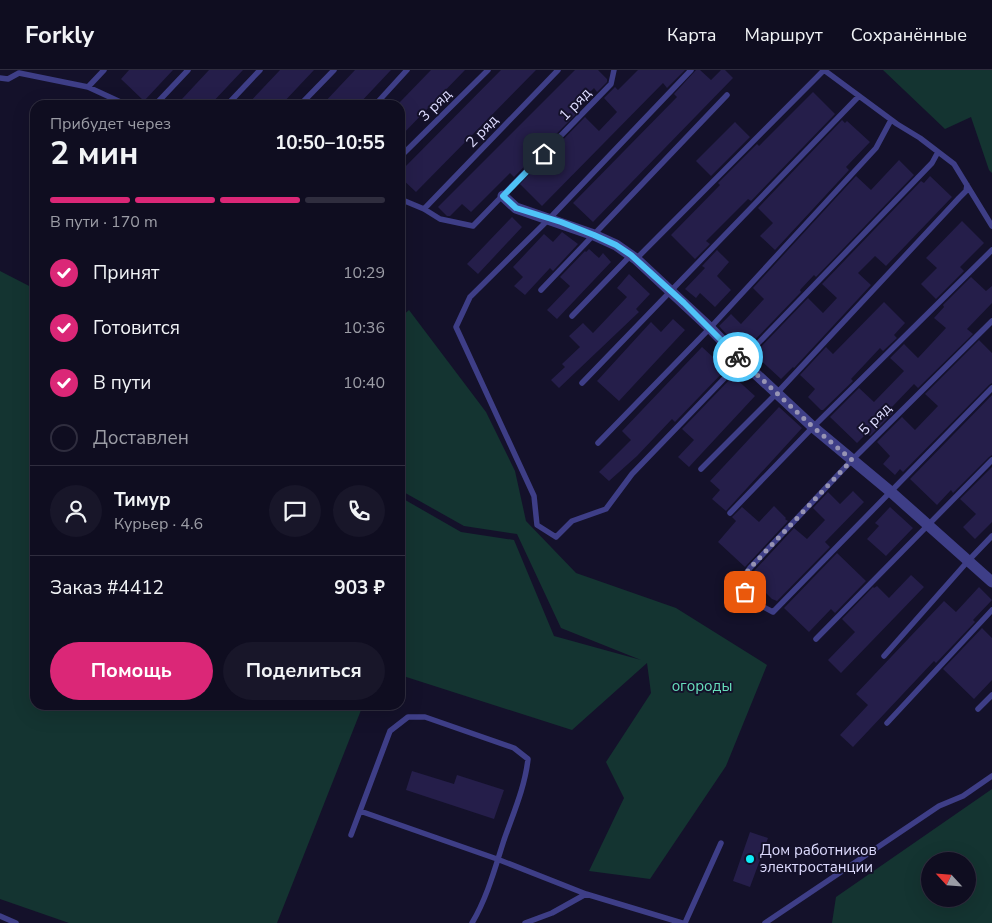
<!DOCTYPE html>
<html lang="ru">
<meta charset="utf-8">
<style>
body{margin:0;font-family:"Nunito Sans",sans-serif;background:#181629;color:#f1f3f6;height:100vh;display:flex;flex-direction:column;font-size:19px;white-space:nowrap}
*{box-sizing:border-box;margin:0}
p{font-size:16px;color:#9b9ca5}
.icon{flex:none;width:28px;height:28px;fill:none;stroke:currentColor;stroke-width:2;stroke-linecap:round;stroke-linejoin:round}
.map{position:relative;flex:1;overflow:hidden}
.drawer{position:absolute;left:30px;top:30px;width:375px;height:610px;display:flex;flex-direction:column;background:#0f0d20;border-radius:15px;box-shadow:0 5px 20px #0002,0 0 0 1px #2f2d3e}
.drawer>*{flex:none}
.needle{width:32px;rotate:296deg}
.fabs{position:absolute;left:921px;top:782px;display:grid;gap:10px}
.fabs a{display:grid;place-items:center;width:55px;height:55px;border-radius:50%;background:#0f0d20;box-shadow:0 5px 20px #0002,0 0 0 1px #2f2d3e;font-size:25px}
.pin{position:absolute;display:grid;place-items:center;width:42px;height:42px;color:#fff;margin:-21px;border-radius:10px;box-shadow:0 2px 8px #0006}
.courier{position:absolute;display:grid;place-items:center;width:50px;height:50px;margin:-25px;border:4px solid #4fc3f7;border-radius:50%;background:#fff;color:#222;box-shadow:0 1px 6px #0007}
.headline em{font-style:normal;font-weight:700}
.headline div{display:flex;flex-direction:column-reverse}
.headline{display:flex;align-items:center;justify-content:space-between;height:85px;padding:0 20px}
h1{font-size:32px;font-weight:700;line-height:38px}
.bar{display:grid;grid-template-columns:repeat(4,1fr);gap:8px 5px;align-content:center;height:60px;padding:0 20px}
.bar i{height:6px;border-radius:4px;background:#2f2d3e}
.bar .current{background:#db2777}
.bar p{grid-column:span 4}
.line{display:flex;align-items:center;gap:12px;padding:0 20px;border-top:1px solid #2f2d3e}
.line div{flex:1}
.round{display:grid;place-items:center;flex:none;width:52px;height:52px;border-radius:26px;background:#181629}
ol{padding:0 20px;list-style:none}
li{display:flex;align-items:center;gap:15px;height:55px}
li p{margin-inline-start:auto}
li .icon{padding:5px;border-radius:50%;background:#db2777;color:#fff;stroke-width:4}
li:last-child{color:#9b9ca5}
li i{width:28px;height:28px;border:2px solid #2f2d3e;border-radius:50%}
.primary-button{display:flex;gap:10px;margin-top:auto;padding:10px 20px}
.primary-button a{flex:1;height:58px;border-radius:30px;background:#db2777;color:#fff;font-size:20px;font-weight:700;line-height:58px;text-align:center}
.primary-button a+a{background:#181629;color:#f1f3f6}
header{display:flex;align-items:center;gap:30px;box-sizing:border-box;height:70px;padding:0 25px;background:#0f0d20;border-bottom:1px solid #2f2d3e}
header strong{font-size:24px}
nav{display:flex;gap:28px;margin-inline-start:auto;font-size:18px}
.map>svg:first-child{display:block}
</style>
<header>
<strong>Forkly</strong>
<nav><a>Карта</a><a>Маршрут</a><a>Сохранённые</a></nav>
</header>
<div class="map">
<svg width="992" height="853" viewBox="0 0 992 853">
<rect width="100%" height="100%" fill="#14112a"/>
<path fill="#143431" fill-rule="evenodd" d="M883,0H992V103L989,100L971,47L945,59Z
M0,201L35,219V635H363L277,853H69L0,829Z
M409,240L486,342L515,401L526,451L576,503L676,538L767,595L726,696L650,809L589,801L624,728L606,692L651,623L647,593L572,660L400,605V427L461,462L514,470L554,566L641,590L561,558L517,464L464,456L400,420V248Z
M992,719V853H832L836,827ZM930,791H968V829H930Z"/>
<path fill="#251e4a" d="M129,0H173L144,31L121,9Z
M209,0H243L210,35H189L182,29Z
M280,0H314L281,35H247Z
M355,0H391L358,35H322Z
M431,0H465L400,67V32Z
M501,0H536L416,122L400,107V102Z
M575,0H598L607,9V12L597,22L594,18L575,37L579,41L514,107L510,103L471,142L462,134L450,146H447L438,137Z
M638,0H685L667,18L663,13L542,136L520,114L585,47L599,61L617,42L604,28L615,17L618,20Z
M696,0H700L711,10L721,0H725L733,8L593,152L573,133L677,27L674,24Z
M813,22L835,44L751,131L748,129L706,171L710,174L695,189L671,165L720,115L718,113L757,74L759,76Z
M842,50L845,53L847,51L870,72L846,97L849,100L775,180L760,166L773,153L758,138Z
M735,52L750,67L711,106L696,91Z
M899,90L914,105L816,207L814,205L800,220L801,222L748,277L746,276L742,281L719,256L731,244L741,254L764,229L753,218L856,106L871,120Z
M930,106L952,127L886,196L875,186L858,203L871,215L794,298L793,297L781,309L754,284L808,228L823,243L837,228L822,214L921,111L924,113Z
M512,147L522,157L478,204L467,194Z
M962,151L984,173L960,197L964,201L936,229L921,214L937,198L926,188Z
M562,162L578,174L553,201L550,198L525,225L514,216L523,207L513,197L544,164L553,172Z
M589,179L599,188L603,183L611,192L557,249L547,240L570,216L560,207L585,181L586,182Z
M717,180L729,192L717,206L731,220L715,237L700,223L696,228L685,219L705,198L702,196Z
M629,204L650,224L636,239L639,242L559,318L551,310L565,297L562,294L580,277L569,266L583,253L593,263L627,227L617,218Z
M971,207L986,221L992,216V233L967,259L973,264L918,318L914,314L892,337L895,341L870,366L867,363L857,373L830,347L859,318L874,332L904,301L890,288L904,274L918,288L946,258L934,248L944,237L943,235Z
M884,232L905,253L894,265L897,268L883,281L880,278L851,309L853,311L823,340H821L808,327L815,319L800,305L826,277L833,284Z
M673,249L685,260L619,331L597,311L651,252L661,262Z
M979,270L992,283V313L989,315L903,402L900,399L895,405L883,394L890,386L877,372L902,347L915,360L938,336L925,324Z
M702,277L726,299L675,352L672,349L637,386L609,411L599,402L631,370L622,361Z
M733,306L755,326L689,397L678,387L694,370L682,359Z
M992,325V385L989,387L953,423L951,420L937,435L910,409Z
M779,337L802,358L726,441L712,429L720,420L710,411Z
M992,397V452L975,469L963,457L976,444L960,429Z
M853,421L864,432L825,472L830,477L777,531L772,529L762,519L764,517L751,504L754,501L794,458L807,469L825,450L813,438L828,422L840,434Z
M774,436L786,448L785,449L788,451L745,497L718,472L736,451L732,447L742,437L759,452Z
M890,437L913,458L886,486L867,469L879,456L875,453Z
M837,483L866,511L835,543L831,539L809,562L784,538Z
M911,505L924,517L841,603L828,590L855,562L842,549L873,517L874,518L877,516L889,528Z
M979,517L992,530L973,550L975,552L936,593L934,591L853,677L840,665L868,635L856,624L944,531L956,542Z
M982,558L992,568V610L974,629L943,599Z
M412,701L454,714L457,705L504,720L494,749L406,720Z
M750,762L768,768L750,817L733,811Z"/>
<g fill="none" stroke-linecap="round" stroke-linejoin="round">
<path stroke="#3e3e87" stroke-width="5.5" d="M691,0L549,149L470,227L456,257L534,426L537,455L556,467L572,451L606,439L632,404L932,93L938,82
M824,0L897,54L920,68L954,94L992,156
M0,8L8,9L19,3L88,17L127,35
M88,17L104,0
M155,35L188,0
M227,35L260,0
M300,35L334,0
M375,35L407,0
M400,87L488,0
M400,129L424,139L440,149L473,156L611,14L614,0
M424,139L558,0
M636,189L824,0
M541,220L727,25
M572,246L631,185
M992,251L852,390L750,498L739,513L752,531L773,542L992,318
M582,313L859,26
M598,373L710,258L876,78L891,50
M701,399L777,323L959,128L966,121L967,115
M730,443L813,357L992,180
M816,569L992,390
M884,586L968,491L992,466
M978,639L992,625
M887,653L992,540
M360,741L497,789L586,824
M351,765L390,661L408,647H425L514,678L528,689C525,717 513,744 504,770C495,798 487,828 472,853
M0,846L16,853
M525,853L552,843L586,824L682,853
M685,853L721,773
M765,853L939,736L963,726L992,706"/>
<path stroke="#3e3e87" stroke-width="11" d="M503,126L516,138L594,165L616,175L636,189L710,258L742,291L813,357L891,422L992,512"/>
</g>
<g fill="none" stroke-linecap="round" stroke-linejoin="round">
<path stroke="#9794b4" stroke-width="5" stroke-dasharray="0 9" d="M738,287L813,357L852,390L750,498L739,513L745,522"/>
<path stroke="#4fc3f7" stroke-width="6" d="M544,84L503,126L516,138L561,152L594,165L616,175L631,185L684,233L738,287"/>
</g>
<circle fill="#0cedf9" stroke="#14112a" stroke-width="2" cx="750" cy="789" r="5"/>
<g text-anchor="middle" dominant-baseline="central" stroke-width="4" stroke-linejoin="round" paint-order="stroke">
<g font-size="15" fill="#dddbfe" stroke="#14112a">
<text transform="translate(575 34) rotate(-46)">1 ряд</text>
<text transform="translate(435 35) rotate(-45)">3 ряд</text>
<text transform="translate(482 61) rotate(-46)">2 ряд</text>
<text transform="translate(875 349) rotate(-45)">5 ряд</text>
</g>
<g font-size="15" fill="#67debb" stroke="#14112a">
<text x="702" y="616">огороды</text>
</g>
<g font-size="15" fill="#dddbfe" stroke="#14112a" text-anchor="start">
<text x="760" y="780">Дом работников<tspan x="760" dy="17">электростанции</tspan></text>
</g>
</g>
</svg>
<div class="fabs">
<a><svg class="needle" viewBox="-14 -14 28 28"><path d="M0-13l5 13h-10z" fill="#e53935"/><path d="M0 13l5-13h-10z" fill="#9b9ca5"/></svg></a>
</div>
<div class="pin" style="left:745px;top:522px;background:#ea580c"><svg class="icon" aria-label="bag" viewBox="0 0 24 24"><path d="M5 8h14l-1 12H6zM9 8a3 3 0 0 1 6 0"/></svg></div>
<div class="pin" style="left:544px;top:84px;background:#1f2937"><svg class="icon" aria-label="home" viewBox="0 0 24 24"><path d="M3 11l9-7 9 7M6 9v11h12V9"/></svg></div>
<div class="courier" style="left:738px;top:287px"><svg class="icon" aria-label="bike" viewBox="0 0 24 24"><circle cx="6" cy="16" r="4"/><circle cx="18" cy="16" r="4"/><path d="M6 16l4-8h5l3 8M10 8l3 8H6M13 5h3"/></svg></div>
<section class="drawer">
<div class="headline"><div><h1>2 мин</h1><p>Прибудет через</p></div><em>10:50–10:55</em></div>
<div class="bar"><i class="current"></i><i class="current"></i><i class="current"></i><i></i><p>В пути · 170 m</p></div>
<ol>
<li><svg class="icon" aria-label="check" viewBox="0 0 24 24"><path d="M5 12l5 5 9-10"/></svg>Принят<p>10:29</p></li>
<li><svg class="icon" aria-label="check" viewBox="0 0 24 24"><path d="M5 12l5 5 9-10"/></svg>Готовится<p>10:36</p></li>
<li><svg class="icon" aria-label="check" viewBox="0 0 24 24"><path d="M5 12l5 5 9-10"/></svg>В пути<p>10:40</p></li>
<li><i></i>Доставлен</li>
</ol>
<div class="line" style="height:90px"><a class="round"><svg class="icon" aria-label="person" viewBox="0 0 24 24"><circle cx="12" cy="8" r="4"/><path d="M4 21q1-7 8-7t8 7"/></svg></a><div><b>Тимур</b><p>Курьер · 4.6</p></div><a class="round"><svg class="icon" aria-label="chat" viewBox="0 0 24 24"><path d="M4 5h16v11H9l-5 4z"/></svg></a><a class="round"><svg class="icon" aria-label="phone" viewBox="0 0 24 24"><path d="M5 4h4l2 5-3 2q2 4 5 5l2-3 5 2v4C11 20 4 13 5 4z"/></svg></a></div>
<div class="line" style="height:65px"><div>Заказ #4412</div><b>903 ₽</b></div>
<div class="primary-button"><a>Помощь</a><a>Поделиться</a></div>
</section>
</div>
